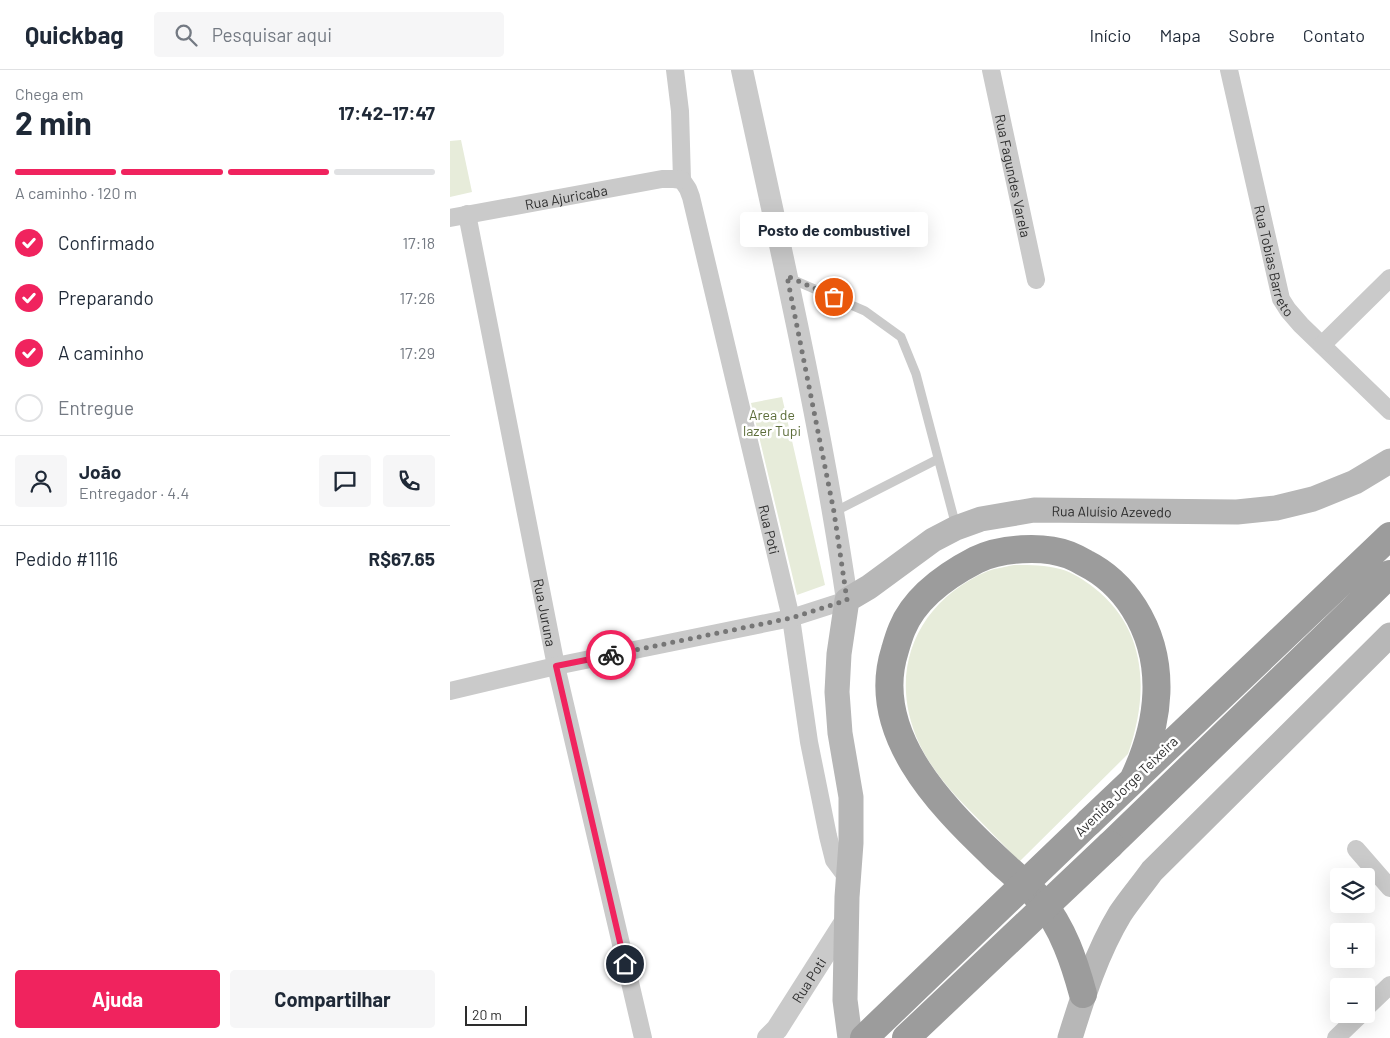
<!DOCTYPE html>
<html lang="pt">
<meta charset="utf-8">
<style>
body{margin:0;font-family:Barlow,sans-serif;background:#f6f6f7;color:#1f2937;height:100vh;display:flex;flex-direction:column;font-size:19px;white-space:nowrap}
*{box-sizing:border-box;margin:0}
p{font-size:16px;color:#747a83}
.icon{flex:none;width:28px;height:28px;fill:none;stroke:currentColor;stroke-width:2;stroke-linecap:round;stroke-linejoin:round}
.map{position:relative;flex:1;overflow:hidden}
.panel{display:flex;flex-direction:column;background:#fff;width:450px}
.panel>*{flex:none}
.fabs{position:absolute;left:880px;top:798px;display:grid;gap:10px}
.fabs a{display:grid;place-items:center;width:45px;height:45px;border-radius:5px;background:#fff;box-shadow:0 5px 20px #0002;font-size:25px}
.scale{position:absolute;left:15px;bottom:12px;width:62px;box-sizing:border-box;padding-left:5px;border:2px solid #2d2d2d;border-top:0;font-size:14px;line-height:18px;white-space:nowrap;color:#2d2d2d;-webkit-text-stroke:4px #fff;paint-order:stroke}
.pin{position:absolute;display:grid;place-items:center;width:42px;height:42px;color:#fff;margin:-21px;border:2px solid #fff;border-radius:50%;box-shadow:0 1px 5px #0007}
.courier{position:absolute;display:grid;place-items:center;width:50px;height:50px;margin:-25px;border:4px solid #f0235e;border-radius:50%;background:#fff;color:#222;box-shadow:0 1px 6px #0007}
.bubble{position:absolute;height:35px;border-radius:5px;background:#fff;box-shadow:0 5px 20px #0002;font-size:16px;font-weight:700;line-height:35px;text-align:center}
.summary em{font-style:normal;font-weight:700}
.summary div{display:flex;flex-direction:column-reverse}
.summary{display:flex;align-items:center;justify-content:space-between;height:85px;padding:0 15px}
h1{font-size:32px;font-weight:700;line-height:38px}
.bar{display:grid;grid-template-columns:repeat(4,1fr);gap:8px 5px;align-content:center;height:60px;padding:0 15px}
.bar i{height:6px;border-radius:4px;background:#e0e1e3}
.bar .on{background:#f0235e}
.bar p{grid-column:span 4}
.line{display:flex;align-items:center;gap:12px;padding:0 15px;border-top:1px solid #e0e1e3}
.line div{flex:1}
.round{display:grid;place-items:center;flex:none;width:52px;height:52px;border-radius:5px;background:#f6f6f7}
ol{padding:0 15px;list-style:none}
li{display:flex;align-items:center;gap:15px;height:55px}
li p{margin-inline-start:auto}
li .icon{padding:5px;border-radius:50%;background:#f0235e;color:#fff;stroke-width:4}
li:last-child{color:#747a83}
li i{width:28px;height:28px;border:2px solid #e0e1e3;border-radius:50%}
.primary-button{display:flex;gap:10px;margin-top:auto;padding:10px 15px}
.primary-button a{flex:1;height:58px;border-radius:5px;background:#f0235e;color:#fff;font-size:20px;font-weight:700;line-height:58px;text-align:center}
.primary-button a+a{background:#f6f6f7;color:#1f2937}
header{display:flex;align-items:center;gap:30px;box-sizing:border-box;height:70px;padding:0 25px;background:#fff;border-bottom:1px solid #e0e1e3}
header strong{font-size:24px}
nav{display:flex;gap:28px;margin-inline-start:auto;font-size:18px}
.search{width:350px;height:45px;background:#f6f6f7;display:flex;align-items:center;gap:12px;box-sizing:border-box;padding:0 18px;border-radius:5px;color:#747a83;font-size:19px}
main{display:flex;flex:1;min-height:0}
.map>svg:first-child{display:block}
</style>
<header>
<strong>Quickbag</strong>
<div class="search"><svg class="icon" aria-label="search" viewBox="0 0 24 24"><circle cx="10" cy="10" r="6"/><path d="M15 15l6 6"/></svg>Pesquisar aqui</div>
<nav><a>Início</a><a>Mapa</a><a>Sobre</a><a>Contato</a></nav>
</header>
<main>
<section class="panel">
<div class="summary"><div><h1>2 min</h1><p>Chega em</p></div><em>17:42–17:47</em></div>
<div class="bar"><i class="on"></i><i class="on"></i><i class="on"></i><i></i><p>A caminho · 120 m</p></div>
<ol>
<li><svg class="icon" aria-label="check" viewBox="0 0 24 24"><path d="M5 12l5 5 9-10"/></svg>Confirmado<p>17:18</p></li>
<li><svg class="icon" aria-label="check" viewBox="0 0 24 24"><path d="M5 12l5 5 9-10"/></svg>Preparando<p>17:26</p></li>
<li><svg class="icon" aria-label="check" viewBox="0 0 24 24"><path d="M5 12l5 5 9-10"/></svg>A caminho<p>17:29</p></li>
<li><i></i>Entregue</li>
</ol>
<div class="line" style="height:90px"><a class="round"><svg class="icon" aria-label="person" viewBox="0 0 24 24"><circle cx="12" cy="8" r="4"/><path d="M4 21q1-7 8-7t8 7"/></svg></a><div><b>João</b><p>Entregador · 4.4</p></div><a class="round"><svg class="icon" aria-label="chat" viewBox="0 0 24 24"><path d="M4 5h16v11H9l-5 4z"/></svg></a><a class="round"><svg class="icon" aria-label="phone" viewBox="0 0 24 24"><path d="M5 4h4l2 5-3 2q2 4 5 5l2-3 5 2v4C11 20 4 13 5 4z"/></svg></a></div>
<div class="line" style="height:65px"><div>Pedido #1116</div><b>R$67.65</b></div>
<div class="primary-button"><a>Ajuda</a><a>Compartilhar</a></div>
</section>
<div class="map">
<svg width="940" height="968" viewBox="0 0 940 968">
<rect width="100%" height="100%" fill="#fff"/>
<path fill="#e7ecda" d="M11,70L22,122L0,127V71Z
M332,327L375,515L347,525L301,333Z
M564,495C580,495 595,495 610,499C622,502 634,510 643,517C698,559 699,624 678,684L569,792C536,753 491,720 469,673C436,601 467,531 538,501C546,498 556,497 564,495Z"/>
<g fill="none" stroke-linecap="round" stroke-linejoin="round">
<path stroke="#cacaca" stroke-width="9" d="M339,208L415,241L451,267L466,304L506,456
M384,442L488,389"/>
<g stroke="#cacaca" stroke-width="18">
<path d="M225,0L230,41L232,110"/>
<path id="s1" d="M541,0L586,210"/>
<path id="s2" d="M779,0L831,229L838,240L851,255L940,341"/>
<path id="s3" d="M232,110L238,119L241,127L341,548L359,672L378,766L384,790L399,810"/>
<path id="s4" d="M17,144L106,596L193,968"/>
<path id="s5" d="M0,148L212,109H224L232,110"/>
<path d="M872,275L940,208"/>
<path d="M0,621L106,596L341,548L397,530"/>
<path d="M906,779L940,818"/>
<path d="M916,938L940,915"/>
<path d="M886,968L911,944"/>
</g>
<g stroke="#cacaca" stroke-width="22">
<path d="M292,0C330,176 371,352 397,530"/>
<path id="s6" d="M318,968L327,959L397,849"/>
</g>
<g stroke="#b7b7b7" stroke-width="25">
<path id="s7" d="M400,968L395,930L397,827L401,773V727L390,663L387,622L389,584L397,530L419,517L483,470L506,458L531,449L584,440L787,442L826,438L863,429L905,412L940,391"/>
<path d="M620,968C633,926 647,882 670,844C680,829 692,815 702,801L940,565"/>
</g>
<path stroke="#9c9c9c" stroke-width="28" d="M639,752L940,466
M660,775L940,504
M633,924C624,891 613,858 591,831C576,813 558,800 542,784C488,733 419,661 445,580C447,573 449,566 452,559C465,527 497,505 526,490C550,478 593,475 619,485C624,487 630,490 635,493C655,503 672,519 684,538C718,592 710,654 683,710"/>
<path stroke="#9c9c9c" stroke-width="28" d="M414,968L639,752
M456,968L660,775"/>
</g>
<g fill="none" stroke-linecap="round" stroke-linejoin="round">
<path stroke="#767676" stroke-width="5" stroke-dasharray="0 9" d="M161,585L341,548L397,530L384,442L337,206L384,227"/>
<path stroke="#f0235e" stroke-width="6" d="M161,585L106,596L175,894"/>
</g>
<g text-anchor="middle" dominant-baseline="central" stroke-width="5" stroke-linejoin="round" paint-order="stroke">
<g font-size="14" fill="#2d2d2d" stroke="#fff">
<text stroke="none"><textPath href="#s1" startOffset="108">Rua Fagundes Varela</textPath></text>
<text stroke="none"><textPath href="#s5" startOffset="118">Rua Ajuricaba</textPath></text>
<text stroke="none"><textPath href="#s2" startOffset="196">Rua Tobias Barreto</textPath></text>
<text stroke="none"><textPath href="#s7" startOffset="729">Rua Aluísio Azevedo</textPath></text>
<text stroke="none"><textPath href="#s3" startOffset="361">Rua Poti</textPath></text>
<text stroke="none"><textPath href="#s4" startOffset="406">Rua Juruna</textPath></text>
<text transform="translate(676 716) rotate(-44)">Avenida Jorge Teixeira</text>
<text stroke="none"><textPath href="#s6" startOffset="71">Rua Poti</textPath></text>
</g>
<g font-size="14" fill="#5b6c38" stroke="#fff">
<text x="322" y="344">Area de<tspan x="322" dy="16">lazer Tupi</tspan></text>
</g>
</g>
</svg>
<div class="fabs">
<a><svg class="icon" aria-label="layers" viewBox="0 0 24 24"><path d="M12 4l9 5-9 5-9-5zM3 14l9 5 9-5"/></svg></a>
<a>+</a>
<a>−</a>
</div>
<div class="scale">20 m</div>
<div class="pin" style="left:384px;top:227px;background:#ea580c"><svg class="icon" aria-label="bag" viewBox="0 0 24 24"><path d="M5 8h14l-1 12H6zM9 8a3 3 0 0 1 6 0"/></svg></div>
<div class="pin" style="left:175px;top:894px;background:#1f2937"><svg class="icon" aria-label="home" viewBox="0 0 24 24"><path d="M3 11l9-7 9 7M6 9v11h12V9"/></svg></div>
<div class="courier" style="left:161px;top:585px"><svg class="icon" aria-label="bike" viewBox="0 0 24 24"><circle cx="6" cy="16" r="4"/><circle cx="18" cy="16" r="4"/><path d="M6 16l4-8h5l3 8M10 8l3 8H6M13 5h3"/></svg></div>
<div class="bubble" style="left:290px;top:142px;width:188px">Posto de combustivel</div>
</div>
</main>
